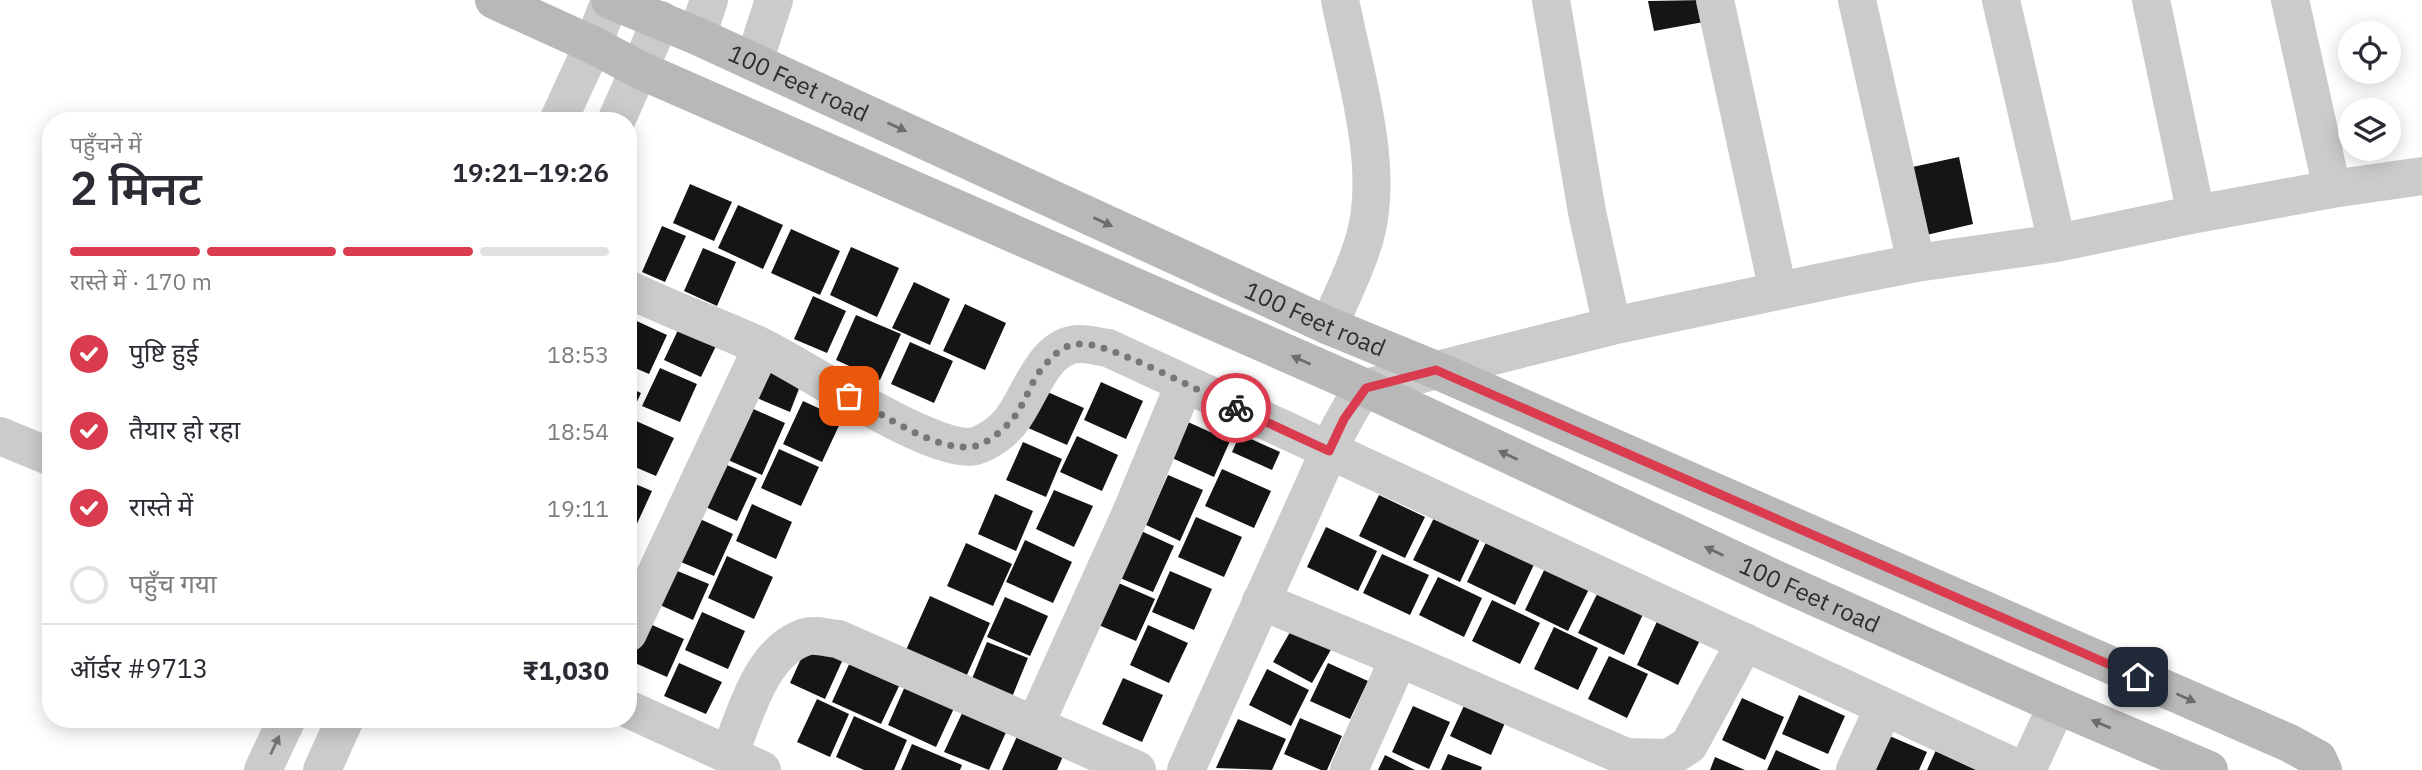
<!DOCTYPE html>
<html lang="hi">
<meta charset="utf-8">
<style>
body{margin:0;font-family:"IBM Plex Sans","Noto Sans Devanagari",sans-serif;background:#f2f2f3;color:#2b2b33;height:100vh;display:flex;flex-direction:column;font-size:26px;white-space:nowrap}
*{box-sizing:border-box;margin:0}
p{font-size:23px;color:#7c7c81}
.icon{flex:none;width:38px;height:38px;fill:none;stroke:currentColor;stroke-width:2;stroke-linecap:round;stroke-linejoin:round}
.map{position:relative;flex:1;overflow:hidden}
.sheet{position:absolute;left:42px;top:112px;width:595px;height:616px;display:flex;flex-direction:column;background:#fff;border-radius:28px;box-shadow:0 4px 18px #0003}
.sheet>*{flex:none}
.fabs{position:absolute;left:2338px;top:21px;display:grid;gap:14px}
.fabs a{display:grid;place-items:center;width:63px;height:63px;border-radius:50%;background:#fff;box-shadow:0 4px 18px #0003;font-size:35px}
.pin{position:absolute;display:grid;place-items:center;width:60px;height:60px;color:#fff;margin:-30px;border-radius:14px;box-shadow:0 4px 10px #0006}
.courier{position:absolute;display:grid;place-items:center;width:70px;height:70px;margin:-35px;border:5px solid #da3b4e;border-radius:50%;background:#fff;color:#222;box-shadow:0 2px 9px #0007}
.headline em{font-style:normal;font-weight:600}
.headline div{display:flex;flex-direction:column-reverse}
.headline{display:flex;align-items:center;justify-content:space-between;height:119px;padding:0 28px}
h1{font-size:46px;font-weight:600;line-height:52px}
.bar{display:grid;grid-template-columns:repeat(4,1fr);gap:10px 7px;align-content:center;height:84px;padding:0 28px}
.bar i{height:9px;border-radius:5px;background:#e1e1e2}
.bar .active{background:#da3b4e}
.bar p{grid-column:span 4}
.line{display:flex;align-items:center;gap:18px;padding:0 28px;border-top:2px solid #e1e1e2}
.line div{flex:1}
ol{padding:0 28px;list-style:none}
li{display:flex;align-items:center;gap:21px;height:77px}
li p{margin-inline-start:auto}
li .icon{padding:7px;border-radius:50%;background:#da3b4e;color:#fff;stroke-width:4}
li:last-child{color:#7c7c81}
li i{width:38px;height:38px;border:4px solid #e1e1e2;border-radius:50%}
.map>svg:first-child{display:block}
</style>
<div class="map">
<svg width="2422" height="770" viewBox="0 0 2422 770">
<rect width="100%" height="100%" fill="#fff"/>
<path fill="#151515" d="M1705,0L1709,21L1654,31L1648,1Z
M1959,157L1973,224L1918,237L1903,169Z
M690,184L732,202L714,241L673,223Z
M738,205L783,225L763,269L718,248Z
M662,226L686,236L665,282L642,272Z
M791,229L840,251L820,295L771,273Z
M851,247L899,268L877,317L830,295Z
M703,248L736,262L717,306L684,291Z
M914,282L950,299L930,345L892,328Z
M813,296L846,311L827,353L794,339Z
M965,304L1006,323L985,370L943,351Z
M856,315L901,334L880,380L836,360Z
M628,317L667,335L649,374L628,365Z
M679,328L716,346L701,377L664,360Z
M910,342L953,361L934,403L891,384Z
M758,363L802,381L790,412L745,393Z
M660,368L697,384L680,422L642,406Z
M1101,382L1143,401L1126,439L1084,420Z
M628,387L641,393L628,421Z
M1043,390L1084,408L1067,445L1026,427Z
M803,401L842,419L822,462L783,444Z
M742,404L785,423L762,475L719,456Z
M634,420L674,438L656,476L628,464V433Z
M1188,422L1230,441L1214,477L1172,458Z
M1240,434L1280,452L1272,470L1232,452Z
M1077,436L1118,455L1102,491L1060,472Z
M1023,442L1062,459L1046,497L1006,480Z
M779,449L819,467L801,506L761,488Z
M720,462L757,478L737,521L701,505Z
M1222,469L1271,491L1254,528L1205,506Z
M1168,475L1203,490L1180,541L1146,525Z
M628,481L652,491L635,528L628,525Z
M1054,490L1093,506L1074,547L1036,529Z
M995,494L1033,511L1016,551L978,534Z
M1379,495L1425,517L1405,558L1359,536Z
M752,504L792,522L776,559L736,541Z
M1196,517L1242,537L1224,577L1178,557Z
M1434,518L1480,539L1460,582L1413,560Z
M700,519L733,534L714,576L681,562Z
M1326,527L1377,551L1358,591L1307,567Z
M1141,531L1174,546L1153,592L1120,578Z
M1490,534L1538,556L1515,605L1467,582Z
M1025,540L1072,562L1053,603L1006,582Z
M966,543L1012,564L993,606L947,586Z
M1382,554L1429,575L1410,615L1363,593Z
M727,556L773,577L754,619L708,598Z
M1547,564L1591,585L1568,631L1525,610Z
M675,570L709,584L693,620L660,605Z
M1170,571L1212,589L1194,630L1152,612Z
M1438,577L1482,598L1464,637L1419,615Z
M1114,581L1155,599L1136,641L1094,623Z
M1600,588L1645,610L1624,655L1578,633Z
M930,596L990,623L966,677L906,650Z
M1005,597L1048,616L1030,656L987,637Z
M1492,600L1540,623L1520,664L1472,641Z
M702,612L745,631L728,669L685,650Z
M1660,615L1703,634L1678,685L1637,665Z
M1298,618L1337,639L1312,683L1273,662Z
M643,621L684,639L667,677L628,660Z
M1148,625L1188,643L1169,683L1130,665Z
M1554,627L1598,648L1578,690L1534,669Z
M809,641L844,657L825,699L790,683Z
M987,642L1028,658L1010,702L969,686Z
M1609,656L1648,674L1627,718L1588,699Z
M851,660L901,682L881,724L832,702Z
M679,663L722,682L706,714L664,696Z
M1328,663L1368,681L1350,719L1310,701Z
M1267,669L1309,690L1291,726L1249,705Z
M1123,678L1163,695L1142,742L1102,724Z
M906,684L955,706L936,747L888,725Z
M1799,695L1845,716L1828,754L1782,734Z
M1468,697L1508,716L1491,755L1450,736Z
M1742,698L1784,717L1765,760L1722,740Z
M817,699L849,714L830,757L797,742Z
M1413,706L1450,722L1429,769L1392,752Z
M964,709L1008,728L989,770L944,752Z
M854,716L907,740L894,770H864L836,757Z
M1300,718L1342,736L1327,770H1321L1284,754Z
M1238,719L1286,739L1272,770L1216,768Z
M1018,734L1064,754L1057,770H1002Z
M1885,734L1927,752L1919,770H1869Z
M1941,739L1985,770H1927Z
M912,744L962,765L960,770H901Z
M1776,750L1821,770H1767Z
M1448,754L1482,767L1481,770H1441Z
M1385,755L1415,770H1378Z
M1715,757L1745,770H1710Z"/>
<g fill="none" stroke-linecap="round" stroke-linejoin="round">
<path stroke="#cbcbcb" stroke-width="38" d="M1551,0L1587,212L1612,326
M1715,0L1778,291
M1857,0L1916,263
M2001,0L2057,243
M2151,0L2196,214
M2290,0L2332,189
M697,36L709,0
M754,62L774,0
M558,121L593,45L610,0
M616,121L661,20
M628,289C671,310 716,326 760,346C803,366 935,456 975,446C989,442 1005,430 1013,418C1031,394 1044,343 1081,344C1090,344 1099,347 1108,348L2021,770
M1329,326C1341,297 1357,267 1365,237C1385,166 1354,71 1340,0
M0,436L51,457
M1261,601L1399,658L1626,757L1669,758L1689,745L1745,642
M628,633L762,347
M628,709L762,770
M1035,725L1130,515L1184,385
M729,755C745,716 760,652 805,637C814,634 828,638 838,639L1137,770
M263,770L287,719
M322,770L345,719
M1186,770L1339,429L1353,404L1366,388L1612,326L1850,276L1916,263L2057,243L2196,214L2332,189L2422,176
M1349,770L1399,658
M1855,770L1884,707
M2027,770L2057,705"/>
<g stroke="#b8b8b8" stroke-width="38">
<path id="s1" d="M494,0L593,45L640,70L1366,388L1775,579L2057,705L2209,770"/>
<path id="s2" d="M610,0L697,36L1329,326L1436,370L2289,743L2318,759L2323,770"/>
</g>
</g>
<defs><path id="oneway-solid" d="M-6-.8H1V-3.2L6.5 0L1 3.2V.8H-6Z" transform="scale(1.75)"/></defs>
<g fill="#6c6c6c">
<use href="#oneway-solid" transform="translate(897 127) rotate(24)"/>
<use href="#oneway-solid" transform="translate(1103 222) rotate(25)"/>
<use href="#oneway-solid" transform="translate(1301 360) rotate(-156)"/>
<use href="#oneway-solid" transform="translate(1508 455) rotate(-155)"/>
<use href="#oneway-solid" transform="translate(1714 551) rotate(-155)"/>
<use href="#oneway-solid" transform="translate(2186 698) rotate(24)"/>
<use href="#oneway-solid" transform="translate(2101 724) rotate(-157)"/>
</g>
<use fill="#757575" href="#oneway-solid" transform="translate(275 745) rotate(-65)"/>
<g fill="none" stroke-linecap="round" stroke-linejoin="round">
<path stroke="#777" stroke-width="7" stroke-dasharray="0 12.6" d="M849,396C882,414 933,450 971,447C986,445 1001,432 1011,421C1025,405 1030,382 1044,366C1054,355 1062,345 1079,344C1105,340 1206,395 1236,408"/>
<path stroke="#da3b4e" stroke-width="9" d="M1236,408L1329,451L1344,419L1366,388L1436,370L2138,677"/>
</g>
<g text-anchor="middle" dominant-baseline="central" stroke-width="7" stroke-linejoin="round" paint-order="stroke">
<g font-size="24" fill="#2e2e2e" stroke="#fff">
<text stroke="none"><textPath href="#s2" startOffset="206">100 Feet road</textPath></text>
<text stroke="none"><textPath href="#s2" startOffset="774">100 Feet road</textPath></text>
<text stroke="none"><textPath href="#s1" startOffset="1444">100 Feet road</textPath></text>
</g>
</g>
</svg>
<div class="fabs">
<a><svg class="icon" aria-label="locate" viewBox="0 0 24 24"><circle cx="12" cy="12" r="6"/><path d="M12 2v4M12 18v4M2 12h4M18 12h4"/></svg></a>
<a><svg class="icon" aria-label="layers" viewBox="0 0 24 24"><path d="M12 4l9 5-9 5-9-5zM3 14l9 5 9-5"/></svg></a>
</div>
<div class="pin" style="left:849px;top:396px;background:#ea580c"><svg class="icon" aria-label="bag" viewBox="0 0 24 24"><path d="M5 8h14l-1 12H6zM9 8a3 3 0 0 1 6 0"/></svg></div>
<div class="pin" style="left:2138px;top:677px;background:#1f2937"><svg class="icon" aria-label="home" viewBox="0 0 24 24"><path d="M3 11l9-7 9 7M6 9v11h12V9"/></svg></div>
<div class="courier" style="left:1236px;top:408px"><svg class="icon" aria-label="bike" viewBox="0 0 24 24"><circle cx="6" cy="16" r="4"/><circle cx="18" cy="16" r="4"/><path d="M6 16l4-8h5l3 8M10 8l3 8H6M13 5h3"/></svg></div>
<section class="sheet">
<div class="headline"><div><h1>2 मिनट</h1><p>पहुँचने में</p></div><em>19:21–19:26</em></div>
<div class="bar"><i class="active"></i><i class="active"></i><i class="active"></i><i></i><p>रास्ते में · 170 m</p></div>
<ol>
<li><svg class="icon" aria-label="check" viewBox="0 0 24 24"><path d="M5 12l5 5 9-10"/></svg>पुष्टि हुई<p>18:53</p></li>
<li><svg class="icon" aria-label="check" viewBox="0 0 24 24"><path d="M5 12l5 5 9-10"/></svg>तैयार हो रहा<p>18:54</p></li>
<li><svg class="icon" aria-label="check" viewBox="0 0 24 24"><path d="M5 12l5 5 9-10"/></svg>रास्ते में<p>19:11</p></li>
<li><i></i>पहुँच गया</li>
</ol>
<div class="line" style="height:91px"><div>ऑर्डर #9713</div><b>₹1,030</b></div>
</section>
</div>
